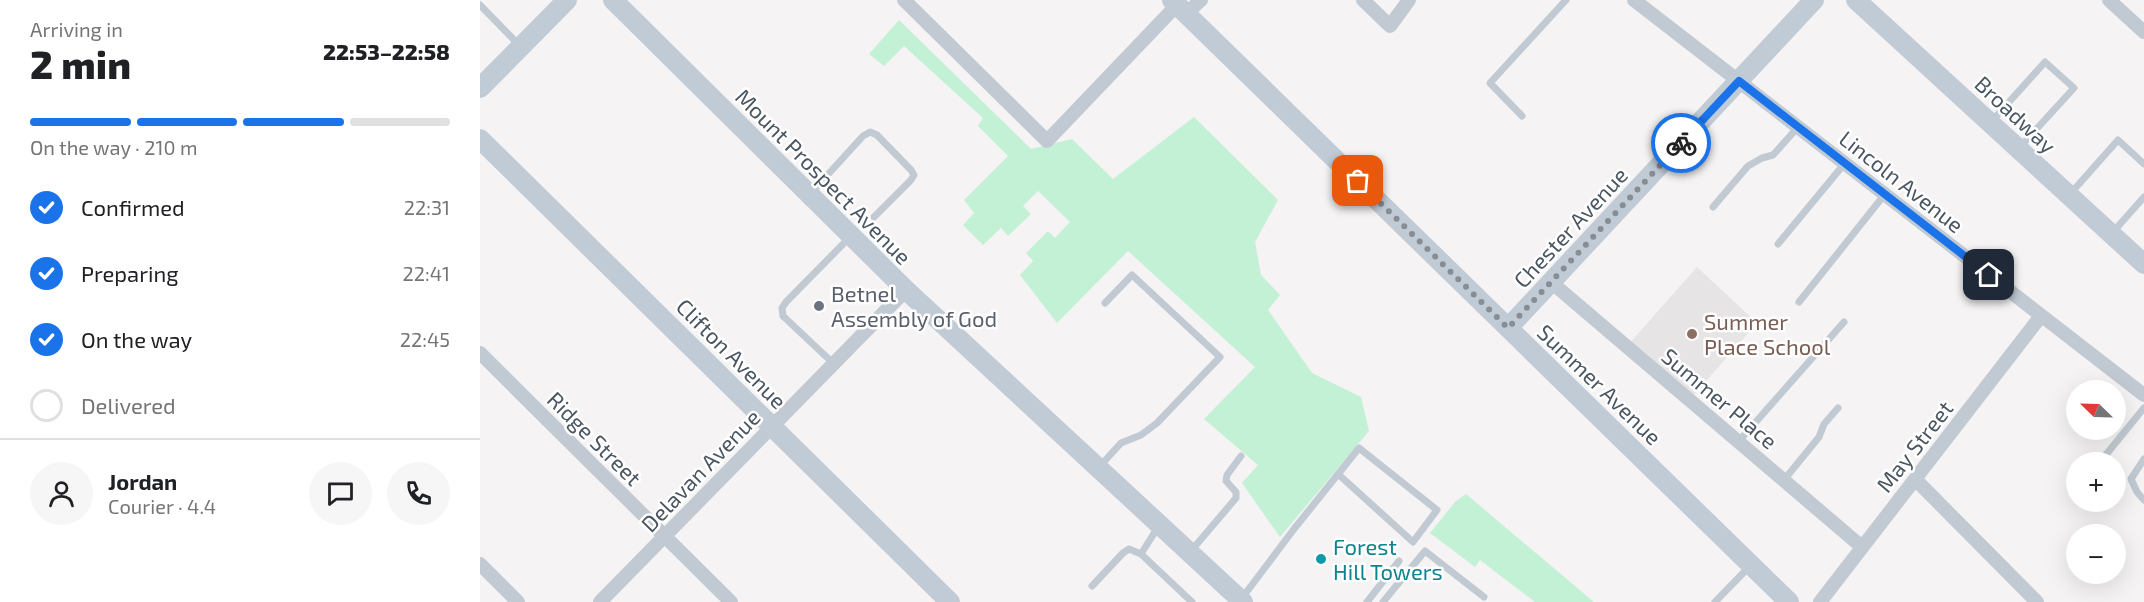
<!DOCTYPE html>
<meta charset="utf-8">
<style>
body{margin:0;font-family:"Exo 2",sans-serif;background:#f6f6f6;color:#202124;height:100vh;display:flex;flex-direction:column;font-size:22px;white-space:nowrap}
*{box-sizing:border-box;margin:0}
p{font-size:20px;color:#757577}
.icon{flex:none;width:33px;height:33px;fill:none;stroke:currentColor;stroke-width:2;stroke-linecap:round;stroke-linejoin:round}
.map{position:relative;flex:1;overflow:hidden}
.panel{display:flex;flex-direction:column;background:#fff;width:480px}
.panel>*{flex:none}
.needle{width:39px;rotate:293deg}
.tools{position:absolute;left:1586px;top:380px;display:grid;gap:12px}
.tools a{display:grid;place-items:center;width:60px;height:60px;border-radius:50%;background:#fff;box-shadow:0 6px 24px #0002;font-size:30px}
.pin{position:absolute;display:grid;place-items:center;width:51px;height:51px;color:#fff;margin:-26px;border-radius:12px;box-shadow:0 3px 9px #0006}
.courier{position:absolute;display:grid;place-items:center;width:60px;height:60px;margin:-30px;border:4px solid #1a73e8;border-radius:50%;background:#fff;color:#222;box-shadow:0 2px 8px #0007}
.summary em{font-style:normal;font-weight:800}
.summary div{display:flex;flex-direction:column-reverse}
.summary{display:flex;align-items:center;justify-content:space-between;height:102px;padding:0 30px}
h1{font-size:39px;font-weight:800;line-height:45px}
.bar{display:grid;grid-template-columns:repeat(4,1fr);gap:9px 6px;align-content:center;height:72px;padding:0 30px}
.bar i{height:8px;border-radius:4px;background:#e0e0e0}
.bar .on{background:#1a73e8}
.bar p{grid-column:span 4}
.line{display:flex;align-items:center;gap:15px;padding:0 30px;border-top:2px solid #e0e0e0}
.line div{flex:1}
.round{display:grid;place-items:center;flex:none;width:63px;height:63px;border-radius:32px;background:#f6f6f6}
ol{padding:0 30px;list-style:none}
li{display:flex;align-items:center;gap:18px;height:66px}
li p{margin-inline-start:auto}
li .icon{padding:6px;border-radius:50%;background:#1a73e8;color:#fff;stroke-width:4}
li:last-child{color:#757577}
li i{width:33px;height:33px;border:3px solid #e0e0e0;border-radius:50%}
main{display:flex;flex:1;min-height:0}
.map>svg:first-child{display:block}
</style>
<main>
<section class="panel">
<div class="summary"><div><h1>2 min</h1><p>Arriving in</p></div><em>22:53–22:58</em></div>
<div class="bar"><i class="on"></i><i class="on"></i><i class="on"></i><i></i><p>On the way · 210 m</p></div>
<ol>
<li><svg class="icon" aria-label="check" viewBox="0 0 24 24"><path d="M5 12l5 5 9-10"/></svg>Confirmed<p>22:31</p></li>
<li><svg class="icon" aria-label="check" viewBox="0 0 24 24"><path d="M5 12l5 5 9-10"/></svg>Preparing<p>22:41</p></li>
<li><svg class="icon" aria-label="check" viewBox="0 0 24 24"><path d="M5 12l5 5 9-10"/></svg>On the way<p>22:45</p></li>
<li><i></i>Delivered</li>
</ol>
<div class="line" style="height:108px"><a class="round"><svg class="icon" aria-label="person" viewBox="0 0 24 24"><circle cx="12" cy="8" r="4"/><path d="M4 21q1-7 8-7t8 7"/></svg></a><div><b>Jordan</b><p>Courier · 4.4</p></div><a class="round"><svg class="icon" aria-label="chat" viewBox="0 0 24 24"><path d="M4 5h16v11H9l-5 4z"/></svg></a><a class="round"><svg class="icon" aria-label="phone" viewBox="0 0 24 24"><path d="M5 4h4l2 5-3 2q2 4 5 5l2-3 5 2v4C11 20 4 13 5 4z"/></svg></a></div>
</section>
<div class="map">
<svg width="1664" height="602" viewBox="0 0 1664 602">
<rect width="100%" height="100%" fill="#f5f3f3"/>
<path fill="#e6e4e5" d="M1217,267L1277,323L1211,398L1148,345Z"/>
<path fill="#c3f1d5" d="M419,20L551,149L592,139L633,179L714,117L798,200L775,242L781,275L800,295L788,310L832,373L881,397L889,431L800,537L762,483L778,465L724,419L775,367L648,251L577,323L540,275L553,261L546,253L568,231L575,238L590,222L558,191L543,206L551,214L528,236L521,228L503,245L483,225L494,213L484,200L528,156L498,126L503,118L424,46L404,66L389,54Z
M986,494L1114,602H1055L1000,560L995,567L950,533L975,502Z"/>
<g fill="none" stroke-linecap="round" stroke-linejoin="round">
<path stroke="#c1cad2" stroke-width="7" d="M0,5L39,45
M1042,116L1010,83L1086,0
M1511,122L1565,62L1594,88L1540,147
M331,193L383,136L390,132L397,135L431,170L434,175L431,180L394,217
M1591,193L1638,140L1664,164
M1233,207L1268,166L1282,158L1293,155L1318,127
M1633,232L1664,197
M1298,244L1365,163
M1319,302L1405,194
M354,364L303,316L302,308L306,302L369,238
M1259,441L1364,322
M1664,459L1651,479L1657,492L1664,500
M1620,462L1664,408
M620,466L641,443L661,435L677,423L740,357L652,275L625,303
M1304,480L1339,437L1344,424L1358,408
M678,527L661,554L712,602
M711,551L756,498V492L746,481L747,475L761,456
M612,586L643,553L649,549L661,554
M762,598L814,529L879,448L957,510L933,542L858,474
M887,602L919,561
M903,602L945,551L1004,597
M1235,602L1269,567"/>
<path stroke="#c1cad2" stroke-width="14" d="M424,0L567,141L697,5
M883,0L910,26L929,0
M1154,0L1664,395
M1629,0L1664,32
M706,14L721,0
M1071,282L1382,547
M0,353L251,602
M1435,479L1557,602
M0,564L38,602
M120,602L426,290
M1340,602L1561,316"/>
<path stroke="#c1cbd6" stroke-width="20" d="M133,0L426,290L763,602
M692,0L1309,602
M1376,0L1664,264
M0,88L87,0
M0,139L470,602
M1028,328L1334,0"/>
</g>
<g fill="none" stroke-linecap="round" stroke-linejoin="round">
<path stroke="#868d94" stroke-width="6" stroke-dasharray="0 10.8" d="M878,181L1028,328L1201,143"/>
<path stroke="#1a73e8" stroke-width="8" d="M1201,143L1259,81L1509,275"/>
</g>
<circle fill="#6b7280" stroke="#fff" stroke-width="2" cx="339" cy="306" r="6"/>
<circle fill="#8d6e63" stroke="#fff" stroke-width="2" cx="1212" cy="334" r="6"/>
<circle fill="#0f9aa8" stroke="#fff" stroke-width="2" cx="841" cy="559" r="6"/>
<g text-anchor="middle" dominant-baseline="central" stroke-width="5" stroke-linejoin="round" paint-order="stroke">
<g font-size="22" fill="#4a5661" stroke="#fff">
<text transform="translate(1536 114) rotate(43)">Broadway</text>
<text transform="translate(344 176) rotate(45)">Mount Prospect Avenue</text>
<text transform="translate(1422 181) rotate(38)">Lincoln Avenue</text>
<text transform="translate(1090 227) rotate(-47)">Chester Avenue</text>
<text transform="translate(252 353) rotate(45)">Clifton Avenue</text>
<text transform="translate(1120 384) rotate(44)">Summer Avenue</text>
<text transform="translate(1240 398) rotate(40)">Summer Place</text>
<text transform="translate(115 438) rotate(45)">Ridge Street</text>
<text transform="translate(1434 446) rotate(-52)">May Street</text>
<text transform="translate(220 470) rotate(-46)">Delavan Avenue</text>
</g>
<g font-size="22" fill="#5b616d" stroke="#fff" text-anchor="start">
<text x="351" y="293">Betnel<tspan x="351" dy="25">Assembly of God</tspan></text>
</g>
<g font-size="22" fill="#785e54" stroke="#fff" text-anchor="start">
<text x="1224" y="321">Summer<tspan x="1224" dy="25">Place School</tspan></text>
</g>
<g font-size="22" fill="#0d838f" stroke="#fff" text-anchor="start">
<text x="853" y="546">Forest<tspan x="853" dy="25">Hill Towers</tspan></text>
</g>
</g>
</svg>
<div class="tools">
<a><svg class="needle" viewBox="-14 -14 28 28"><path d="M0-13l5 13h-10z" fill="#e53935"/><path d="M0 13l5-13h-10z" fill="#757577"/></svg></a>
<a>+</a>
<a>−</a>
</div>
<div class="pin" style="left:878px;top:181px;background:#ea580c"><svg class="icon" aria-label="bag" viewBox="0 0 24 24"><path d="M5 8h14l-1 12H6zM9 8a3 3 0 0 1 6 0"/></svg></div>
<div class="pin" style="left:1509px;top:275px;background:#1f2937"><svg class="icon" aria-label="home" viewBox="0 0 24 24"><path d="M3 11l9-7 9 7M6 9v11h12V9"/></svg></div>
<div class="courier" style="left:1201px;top:143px"><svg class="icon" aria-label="bike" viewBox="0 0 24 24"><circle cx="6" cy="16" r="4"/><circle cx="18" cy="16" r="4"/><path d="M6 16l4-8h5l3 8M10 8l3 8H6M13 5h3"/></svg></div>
</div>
</main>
